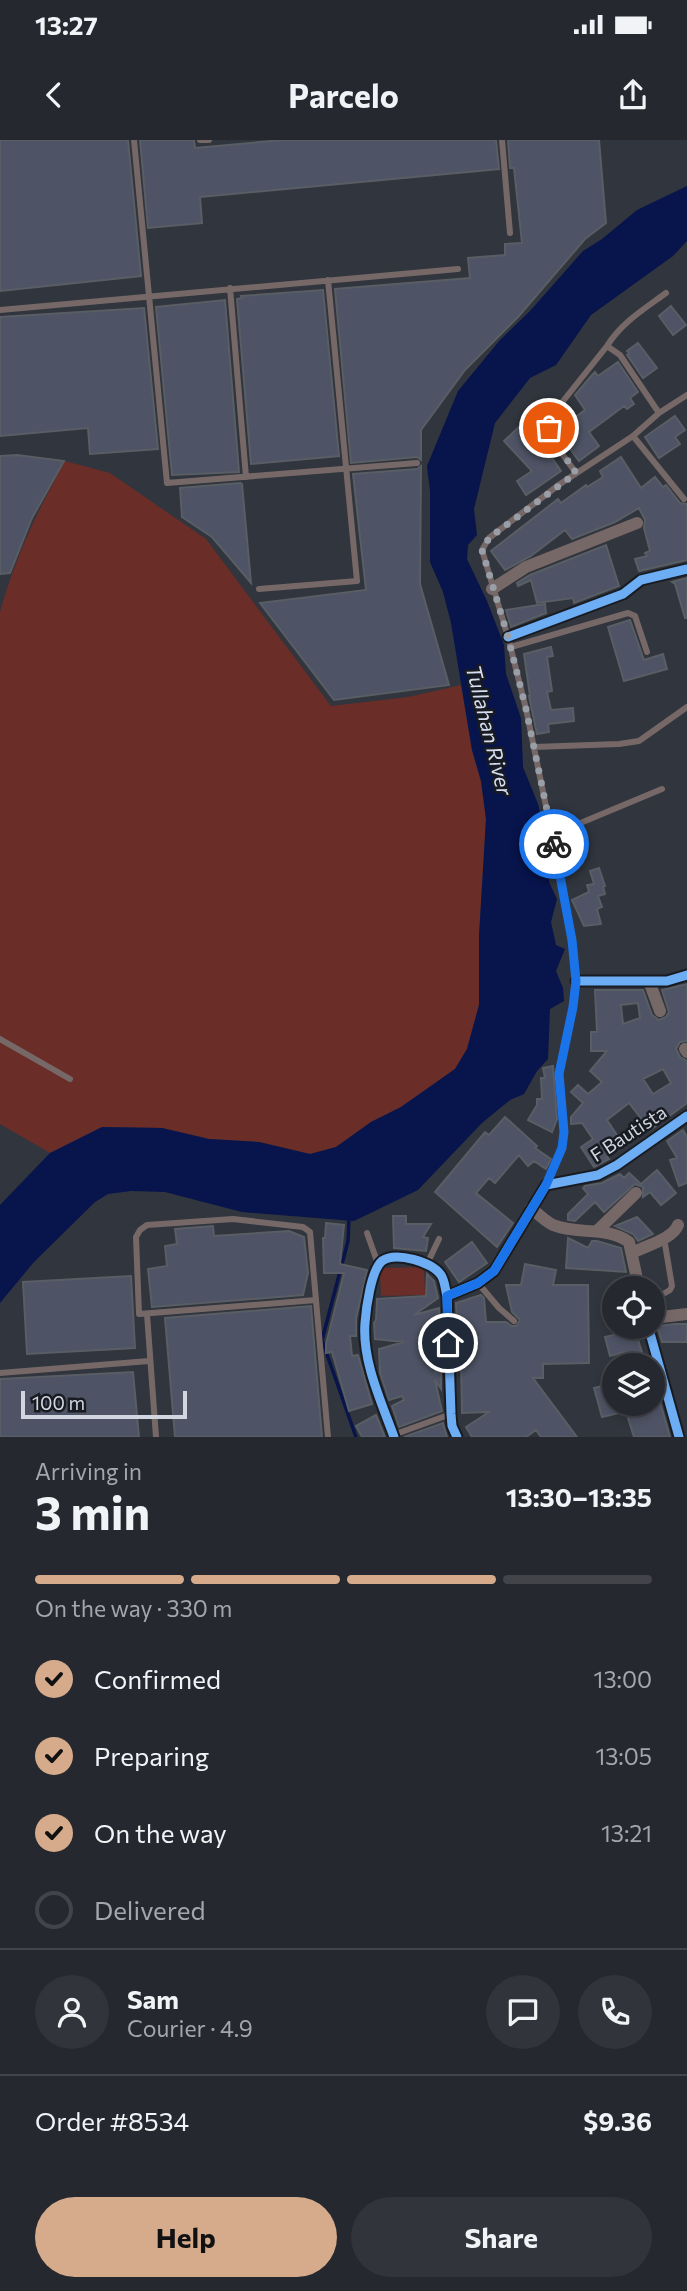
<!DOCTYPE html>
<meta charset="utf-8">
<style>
body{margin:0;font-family:Commissioner,sans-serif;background:#31343a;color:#f1f3f6;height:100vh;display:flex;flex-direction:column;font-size:26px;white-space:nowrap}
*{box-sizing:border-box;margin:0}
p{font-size:23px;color:#a3a6aa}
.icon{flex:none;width:38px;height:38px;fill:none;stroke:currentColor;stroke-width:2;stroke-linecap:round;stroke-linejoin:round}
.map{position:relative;height:1297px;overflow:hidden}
.side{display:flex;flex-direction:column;background:#25282e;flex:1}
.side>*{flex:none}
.controls{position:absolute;left:602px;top:1136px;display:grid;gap:14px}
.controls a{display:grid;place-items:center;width:63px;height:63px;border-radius:50%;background:#25282e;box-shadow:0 4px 10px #0003,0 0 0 2px #42444a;font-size:35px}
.scale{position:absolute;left:21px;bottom:18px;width:166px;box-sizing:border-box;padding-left:7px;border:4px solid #d1d6e0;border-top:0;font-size:19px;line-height:24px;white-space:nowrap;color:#d1d6e0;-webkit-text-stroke:5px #181b22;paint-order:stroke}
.pin{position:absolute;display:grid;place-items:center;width:60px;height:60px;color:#fff;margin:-30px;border:4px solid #fff;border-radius:50%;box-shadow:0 2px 7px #0007}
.courier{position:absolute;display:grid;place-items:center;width:70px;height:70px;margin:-35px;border:5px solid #1a73e8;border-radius:50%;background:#fff;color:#222;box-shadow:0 2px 9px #0007}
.headline em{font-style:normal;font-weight:700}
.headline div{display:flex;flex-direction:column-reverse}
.headline{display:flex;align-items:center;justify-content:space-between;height:119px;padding:0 35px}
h1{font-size:46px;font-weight:700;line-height:52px}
.bar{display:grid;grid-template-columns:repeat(4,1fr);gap:10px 7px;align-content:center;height:84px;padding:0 35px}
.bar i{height:9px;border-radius:5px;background:#42444a}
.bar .on{background:#d6ab8b}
.bar p{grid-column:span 4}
.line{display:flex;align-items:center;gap:18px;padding:0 35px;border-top:2px solid #42444a}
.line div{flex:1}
.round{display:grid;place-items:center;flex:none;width:74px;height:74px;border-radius:37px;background:#31343a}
ol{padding:0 35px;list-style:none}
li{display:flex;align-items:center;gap:21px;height:77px}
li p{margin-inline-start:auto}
li .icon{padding:7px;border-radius:50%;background:#d6ab8b;color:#111;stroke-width:4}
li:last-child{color:#a3a6aa}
li i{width:38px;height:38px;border:4px solid #42444a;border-radius:50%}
.cta{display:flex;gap:14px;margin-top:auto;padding:14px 35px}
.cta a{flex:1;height:80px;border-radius:42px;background:#d6ab8b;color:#111;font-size:28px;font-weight:700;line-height:80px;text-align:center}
.cta a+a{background:#31343a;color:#f1f3f6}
.status{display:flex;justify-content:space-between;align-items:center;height:49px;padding:0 35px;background:#25282e;direction:ltr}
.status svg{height:19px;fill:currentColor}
header{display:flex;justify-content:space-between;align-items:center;height:91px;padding:0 35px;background:#25282e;font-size:32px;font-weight:700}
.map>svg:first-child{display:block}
</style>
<div class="status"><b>13:27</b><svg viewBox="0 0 49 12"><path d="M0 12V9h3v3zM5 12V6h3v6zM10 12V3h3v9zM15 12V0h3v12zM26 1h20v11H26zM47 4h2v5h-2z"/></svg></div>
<header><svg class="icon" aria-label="back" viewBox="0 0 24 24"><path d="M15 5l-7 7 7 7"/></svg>Parcelo<svg class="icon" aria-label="share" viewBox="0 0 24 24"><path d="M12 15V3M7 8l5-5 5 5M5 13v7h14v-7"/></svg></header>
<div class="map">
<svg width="687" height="1297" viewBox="0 0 687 1297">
<rect width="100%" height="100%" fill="#31353d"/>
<path fill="#6a2d27" d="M65,321L110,333L206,399L331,566L408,557L461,545L472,610L481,641L486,679L479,796V865L467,909L455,929L401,967L371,982L336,1007L310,1014L259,1002L209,999L162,988L102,987L50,1013L0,984V472C16,415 37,372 65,321Z
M424,1127L425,1155L381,1156L380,1128Z"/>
<path fill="#08144c" d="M687,46V101L673,116L591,175L556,225L530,238L495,283L474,369L477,395L468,405L467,419L487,461L504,505L506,534L521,578L523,627L538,664L551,719L549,742L557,759L551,782L556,805L565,809L556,831L563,848L564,861L550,869L548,919L537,931L524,954L510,960L482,983L418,1050L354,1081L242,1072L165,1052L131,1051L108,1054L95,1062L34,1122L0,1163V1065L50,1013L102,987L162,988L209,999L259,1002L310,1014L336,1007L371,982L401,967L455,929L467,909L479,865V796L486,679L481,641L472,610L451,483L443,452L430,422V351L427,326L458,251L500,200L530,171L583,111L602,99L637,70Z"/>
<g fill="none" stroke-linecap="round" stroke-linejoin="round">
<path stroke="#08144c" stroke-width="3.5" d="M349,1078L348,1101L322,1200L356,1297"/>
</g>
<path fill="#4e5465" stroke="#595d64" stroke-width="2" fill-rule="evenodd" d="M0,0H128L141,136L0,151Z
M140,0H194L195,8L282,0H496L499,29L200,57L202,83L148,88Z
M508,0H599L606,83L585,99L518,177L465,230L421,290V320L417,317L351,323L335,149L470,138L468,118L505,115V104L522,103L514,28H510Z
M323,150L339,316L251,324L237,159L242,158L241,156Z
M225,160L239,332L172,335L156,167Z
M671,166L686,185L673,195L659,176Z
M144,168L158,309L90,314L88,288L0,296V177Z
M638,203L657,228L643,238L627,215L629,214L627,211Z
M618,222L638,252L630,258L634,264L627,269L624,266L589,292L599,306L579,321L557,291V277L565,272L571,280L585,270L575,255L592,235L595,232L598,236Z
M675,276L685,290L675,297L680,304L659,318L645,297Z
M519,287L549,320L552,318L561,331L526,355L517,341L532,331L504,301Z
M17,315L64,321L32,378L10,433L0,434V316Z
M621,317L641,348L655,337L663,347L666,345L680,363L687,364V420L639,431L635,419L647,416L645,413L650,411L644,388L645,380L639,368L615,382L572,399L565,390L531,416L505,430L491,411L558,359L561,363L586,345L587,347L603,337L600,331Z
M421,326L420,444L449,545L334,560L260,463L366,450L353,334L417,329Z
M240,343L242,344L251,443L212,397L182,377L180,348Z
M606,405L619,446L574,463L573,458L537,463L531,440L518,446L517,443L530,435Z
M687,438V478H685L675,444L672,442Z
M545,464L546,473L511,487L506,470Z
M630,480L644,520L663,514L667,529L624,541L608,487Z
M551,507L553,516L547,517L552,551L547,552L551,570L573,568L574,581L548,584L549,592L537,594L529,556H530L524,514Z
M599,728L605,746L603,747L605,754L598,756L602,767L597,769L601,784L584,786L572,760L589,752L587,745L594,744L590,731Z
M687,844V901L680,902L676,909L680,917L687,921V963L650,990L629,963L607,980L623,1004L607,1017L609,1019L594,1027L581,1007L593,999L582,983L571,984V977L583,963L571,952L578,945L588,954L602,942L590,931L607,911H591V892H597L595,850H643L652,875L659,880L666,877L669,872L662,850ZM638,863L640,878L623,884L621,865ZM663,929L671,943L653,954L643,939Z
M553,926L557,979L552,992L528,980L537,965V959H542L541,938H545L543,928Z
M505,977L537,1006L535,1008L551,1019L546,1029L534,1021L528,1026L519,1015L495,1043L489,1038L476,1053L513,1083L497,1107L435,1052L485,992L489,995Z
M683,990L687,997V1043L679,1046L670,1020L677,1018L667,1001Z
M657,1030L676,1053L661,1065L650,1052L643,1057V1047L635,1044L604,1072L595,1062L575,1081L568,1080V1074L588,1054L583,1048L585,1046L602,1043L620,1034L624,1038L629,1033L641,1044Z
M393,1076H406V1084H431L423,1097L428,1098L426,1111L394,1108Z
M637,1077L653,1094L638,1101L633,1094L615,1086Z
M326,1083L344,1085L340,1124L367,1130L356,1179V1196H350L352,1216L358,1215L372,1264L349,1271L332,1212L326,1213V1204L344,1133H324L323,1098H325Z
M213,1086L214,1096L289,1091L304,1097L308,1133L303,1155L152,1167L148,1129L167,1126L165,1106L177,1104L175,1089Z
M568,1098L588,1108L592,1101H597L621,1108L626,1132L566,1128Z
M472,1102L487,1123L459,1142L445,1122Z
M525,1124L556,1130L553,1145H588L589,1223L543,1224V1238H533L577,1297H541L536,1290L526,1297H472L466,1287L489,1272L462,1273L461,1221H458L457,1199L461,1198L457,1185L456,1163L481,1155L484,1158L486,1182H506L512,1186H516L520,1180L512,1172L506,1145H521Z
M427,1134L434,1141L438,1158L414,1175L439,1168L440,1202H438V1215H434L435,1233L441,1232V1249L435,1240L442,1271L399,1287L392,1266L404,1260L402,1256L389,1260L380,1233L379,1209L404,1202L375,1199L374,1183L376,1180L377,1161V1159L426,1156Z
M131,1136L135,1208L27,1214L23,1142Z
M311,1166L322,1297H175L165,1178Z
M675,1184H687V1202H662L657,1186Z
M635,1190L645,1222L627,1225L624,1212L610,1216L605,1197Z
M133,1232L139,1297H0V1239Z
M653,1237L670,1297H634L627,1275L653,1267Z
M614,1243V1264H643L644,1267L602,1277L594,1248Z
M376,1275L385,1297H362L356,1286Z
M443,1283L447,1297H404Z"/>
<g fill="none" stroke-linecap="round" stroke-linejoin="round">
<path stroke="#776868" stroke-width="6" d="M134,0L167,343L417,323
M200,0H209
M502,0L510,93
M230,148L246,337
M0,170L458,129
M607,206C621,183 644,169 666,153
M633,296L684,359
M576,333C563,314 546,299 552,275L607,206L620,215L659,273
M259,449L357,441L328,140
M511,507L628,473L635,476L647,512
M534,607L619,604L639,601L687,567
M553,698L566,689L662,649
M0,899L70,939
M547,1043L562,1008L564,992L559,934L573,868L575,827L563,749L526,569L508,497L482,410L489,398L560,344L633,296L659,273L687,255
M367,1093L378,1124
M427,1124L439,1099
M478,1143L499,1168L514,1181
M316,1160L139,1174L136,1097L140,1090L147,1085L233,1079L303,1087L310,1092L328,1297
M653,1160L670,1150L672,1146L665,1104
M147,1174L156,1297
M0,1233L149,1221
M393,1295L451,1274"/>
<path stroke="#776868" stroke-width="12" d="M492,449L526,427L637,383
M508,497L623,454L641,440L687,429
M576,841H667L687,835
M649,841L660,871
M685,909L687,912
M531,1068C537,1073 545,1081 553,1085C577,1095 607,1086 629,1102L639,1148
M597,1091L636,1053
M632,1113C645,1106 673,1099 678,1085
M447,1156L478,1143L494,1131L546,1045L598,1035L617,1025L687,976
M653,1178L687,1174
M648,1186L679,1297
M394,1297C381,1261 362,1221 365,1183C366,1169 371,1130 382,1121C396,1111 432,1122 441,1135C445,1141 445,1149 447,1156L451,1274L452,1286L457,1297"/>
<g stroke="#181b22" stroke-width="13">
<path id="cycleway" d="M508,497L623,454L641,440L687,429
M576,841H667L687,835
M447,1156L478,1143L494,1131L546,1045L598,1035L617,1025L687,976
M648,1186L679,1297
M394,1297C381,1261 362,1221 365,1183C366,1169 371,1130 382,1121C396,1111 432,1122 441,1135C445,1141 445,1149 447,1156L451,1274L452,1286L457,1297"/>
</g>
<use href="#cycleway" stroke="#6dadf4" stroke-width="9"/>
</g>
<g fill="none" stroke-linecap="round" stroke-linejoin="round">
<path stroke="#999ea7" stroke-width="7" stroke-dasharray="0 12.6" d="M549,288L554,300L576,333L489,398L482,410L508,497L526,569L554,704"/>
<path stroke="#1a73e8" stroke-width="9" d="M448,1203L447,1156L478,1143L494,1131L546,1045L562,1008L564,992L559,934L573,867L576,841L572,800L554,704"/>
</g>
<g text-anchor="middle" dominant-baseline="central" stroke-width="5" stroke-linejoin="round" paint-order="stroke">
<g font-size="19" fill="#d1d6e0" stroke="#181b22">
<text transform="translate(628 993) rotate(-33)">F Bautista</text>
</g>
<g font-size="21" font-style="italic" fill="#d5def1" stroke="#181b22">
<text transform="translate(490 590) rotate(76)">Tullahan River</text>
</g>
</g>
</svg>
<div class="controls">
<a><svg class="icon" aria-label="locate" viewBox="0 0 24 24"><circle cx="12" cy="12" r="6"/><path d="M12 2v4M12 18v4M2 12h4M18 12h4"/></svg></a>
<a><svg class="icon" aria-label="layers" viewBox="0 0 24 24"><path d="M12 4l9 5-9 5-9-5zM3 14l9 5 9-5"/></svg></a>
</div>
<div class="scale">100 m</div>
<div class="pin" style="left:549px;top:288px;background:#ea580c"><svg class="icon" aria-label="bag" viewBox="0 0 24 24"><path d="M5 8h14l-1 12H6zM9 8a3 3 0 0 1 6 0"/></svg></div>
<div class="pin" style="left:448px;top:1203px;background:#1f2937"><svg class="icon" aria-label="home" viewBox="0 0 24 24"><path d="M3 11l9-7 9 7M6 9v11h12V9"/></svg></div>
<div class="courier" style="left:554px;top:704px"><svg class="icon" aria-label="bike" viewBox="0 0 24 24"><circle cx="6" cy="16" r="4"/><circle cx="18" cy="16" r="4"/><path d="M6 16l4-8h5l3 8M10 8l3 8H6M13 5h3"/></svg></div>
</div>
<section class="side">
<div class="headline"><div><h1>3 min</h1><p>Arriving in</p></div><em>13:30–13:35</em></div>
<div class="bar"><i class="on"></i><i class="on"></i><i class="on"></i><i></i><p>On the way · 330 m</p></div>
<ol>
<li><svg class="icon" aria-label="check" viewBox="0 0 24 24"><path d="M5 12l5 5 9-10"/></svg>Confirmed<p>13:00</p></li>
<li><svg class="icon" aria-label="check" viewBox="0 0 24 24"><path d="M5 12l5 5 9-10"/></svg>Preparing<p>13:05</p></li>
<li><svg class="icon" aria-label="check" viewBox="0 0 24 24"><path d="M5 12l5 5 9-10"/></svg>On the way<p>13:21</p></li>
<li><i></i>Delivered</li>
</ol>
<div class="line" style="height:126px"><a class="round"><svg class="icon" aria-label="person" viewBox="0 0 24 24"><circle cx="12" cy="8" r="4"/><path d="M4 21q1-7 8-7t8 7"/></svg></a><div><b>Sam</b><p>Courier · 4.9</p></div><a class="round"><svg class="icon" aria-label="chat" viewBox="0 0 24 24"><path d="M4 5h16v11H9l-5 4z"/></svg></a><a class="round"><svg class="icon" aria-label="phone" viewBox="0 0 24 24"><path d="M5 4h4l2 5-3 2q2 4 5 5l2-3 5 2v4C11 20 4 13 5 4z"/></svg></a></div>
<div class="line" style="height:91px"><div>Order #8534</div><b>$9.36</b></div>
<div class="cta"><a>Help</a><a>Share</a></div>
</section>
